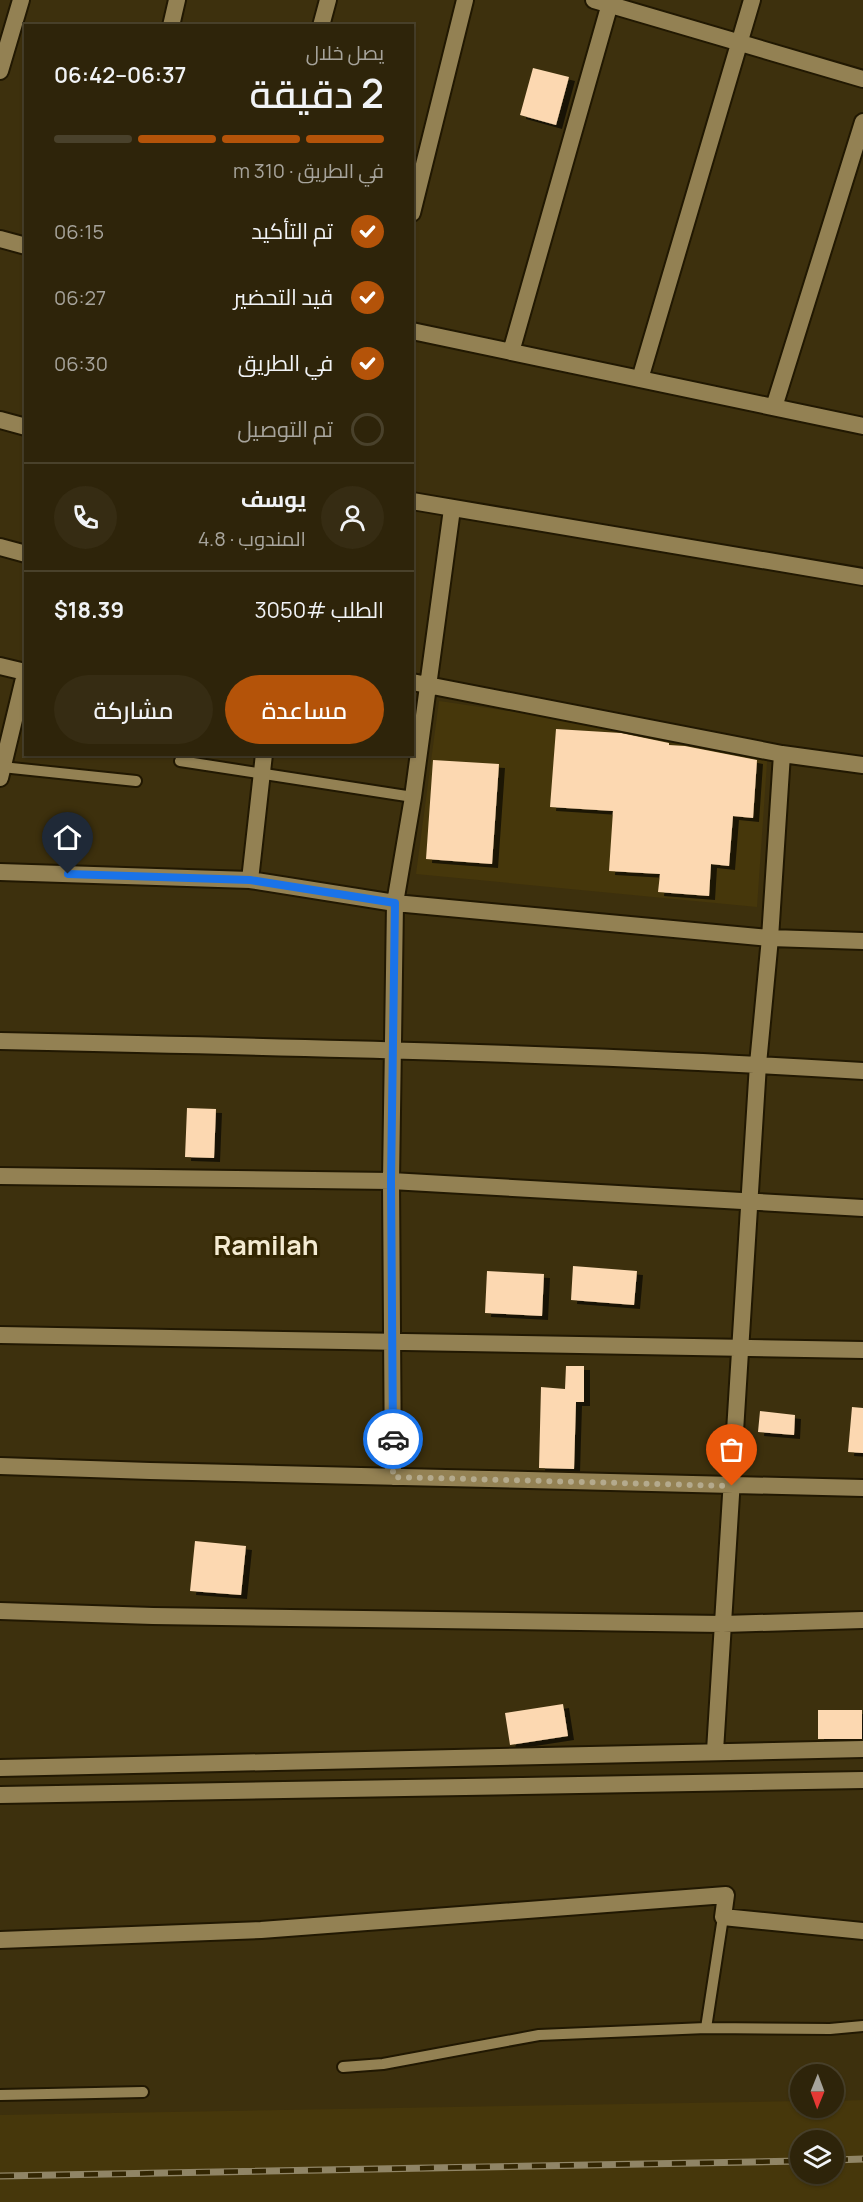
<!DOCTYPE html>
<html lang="ar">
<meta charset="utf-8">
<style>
body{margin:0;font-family:Manrope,Cairo,sans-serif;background:#362c13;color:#f1f3f6;direction:rtl;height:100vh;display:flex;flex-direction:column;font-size:22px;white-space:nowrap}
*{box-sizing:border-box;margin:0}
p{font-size:20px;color:#a7a49c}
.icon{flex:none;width:33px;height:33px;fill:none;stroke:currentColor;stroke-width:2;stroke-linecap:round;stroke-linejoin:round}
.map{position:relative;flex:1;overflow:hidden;direction:ltr}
.side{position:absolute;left:24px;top:24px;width:390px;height:732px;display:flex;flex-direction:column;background:#2e240a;border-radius:0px;box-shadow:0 2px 4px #0004,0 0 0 2px #49412b;direction:rtl}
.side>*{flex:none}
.needle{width:39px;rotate:181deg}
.buttons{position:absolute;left:790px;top:2064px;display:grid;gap:12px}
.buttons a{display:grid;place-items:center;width:54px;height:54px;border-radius:50%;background:#2e240a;box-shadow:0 2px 4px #0004,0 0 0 2px #49412b;font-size:30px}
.pin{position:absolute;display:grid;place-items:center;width:51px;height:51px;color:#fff;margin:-62px -26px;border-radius:50% 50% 50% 0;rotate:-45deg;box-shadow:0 0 6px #0007}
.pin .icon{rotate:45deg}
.courier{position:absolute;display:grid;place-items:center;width:60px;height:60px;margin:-30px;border:4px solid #1a73e8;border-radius:50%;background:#fff;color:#222;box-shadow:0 2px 8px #0007}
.overview em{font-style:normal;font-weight:600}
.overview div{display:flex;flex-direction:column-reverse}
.overview{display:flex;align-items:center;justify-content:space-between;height:102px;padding:0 30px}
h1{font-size:39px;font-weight:600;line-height:45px}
.bar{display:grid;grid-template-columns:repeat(4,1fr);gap:9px 6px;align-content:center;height:72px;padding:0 30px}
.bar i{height:8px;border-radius:4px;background:#49412b}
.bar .on{background:#b45309}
.bar p{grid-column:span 4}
.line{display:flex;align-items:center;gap:15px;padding:0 30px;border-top:2px solid #49412b}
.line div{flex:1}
.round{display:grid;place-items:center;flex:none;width:63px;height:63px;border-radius:32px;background:#362c13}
ol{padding:0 30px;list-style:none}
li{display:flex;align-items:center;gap:18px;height:66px}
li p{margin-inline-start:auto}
li .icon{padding:6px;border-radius:50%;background:#b45309;color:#fff;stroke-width:4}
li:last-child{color:#a7a49c}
li i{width:33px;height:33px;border:3px solid #49412b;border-radius:50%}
.primary-button{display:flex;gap:12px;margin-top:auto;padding:12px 30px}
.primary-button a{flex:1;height:69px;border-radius:36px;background:#b45309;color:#fff;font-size:24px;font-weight:600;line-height:69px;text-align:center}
.primary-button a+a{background:#362c13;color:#f1f3f6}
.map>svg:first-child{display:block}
</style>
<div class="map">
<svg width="863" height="2202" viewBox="0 0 863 2202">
<defs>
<filter id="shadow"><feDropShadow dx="6" dy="4" stdDeviation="0" flood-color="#0009"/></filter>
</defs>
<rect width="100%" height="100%" fill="#3d300d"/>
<path fill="#46370b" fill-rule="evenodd" d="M439,701L768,748L757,907L416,874Z
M863,2100V2202H0V2115L801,2101V2108H834V2101ZM801,2140H834V2174H801Z"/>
<path fill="#fcd8b1" filter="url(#shadow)" d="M533,68L569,77L556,125L520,115Z
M556,729L621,733L669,743V745L685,746L757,760L753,818L733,816L729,866L711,864L709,896L658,892L660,874L609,871L613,811L550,807Z
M433,760L499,764L492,864L426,859Z
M187,1108L216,1109L214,1158L185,1157Z
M573,1266L637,1271L634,1305L571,1300Z
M487,1271L544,1274L542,1316L485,1313Z
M566,1366H584V1402H576L574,1469L539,1468L541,1387L565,1389Z
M852,1407L863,1408V1453L848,1452Z
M760,1411L795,1415L794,1435L758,1432Z
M195,1541L246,1546L241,1595L190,1591Z
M563,1704L568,1736L510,1745L505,1713Z
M818,1710H862V1739H818Z"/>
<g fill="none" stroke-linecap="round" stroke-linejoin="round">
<g stroke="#211802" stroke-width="14">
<path id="service" d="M180,761L413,797
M2,767L136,781
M706,2028L723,1917
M343,2067L383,2064L539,2035L706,2028L830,2029L863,2026
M0,2095L143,2092"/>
</g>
<g stroke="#211802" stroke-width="20">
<path id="minor" d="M594,0L863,79
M171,26L177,0
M321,26L328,0
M0,71L21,0
M412,213L465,0
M0,239L26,246
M412,331L863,426
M511,352L611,0
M640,379L752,0
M774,407L863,122
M0,420L26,427
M412,501L863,577
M0,547L26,554
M0,666L25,672
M412,682L782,754L863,765
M0,778L26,670
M0,872L250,880L395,903L770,938L863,941
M250,880L264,754
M0,1041C288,1047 576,1053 863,1071
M0,1176L391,1181L863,1208
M0,1335L863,1350
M0,1466L150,1471L863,1488
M393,1477L391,1181L395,903L413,797L452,509
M0,1611L153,1616L723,1624L863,1620
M715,1751L758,1064L770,938L782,754
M0,1768L863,1749
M0,1795L863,1780
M0,1940L261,1930L726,1895L723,1917L863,1931"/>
</g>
<use href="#service" stroke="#938153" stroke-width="10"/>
<use href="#minor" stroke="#938153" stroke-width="16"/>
<g stroke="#908566" stroke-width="7">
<path id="rail" d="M834,2160L863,2159
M0,2176L801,2161"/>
</g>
<use href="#rail" stroke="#332602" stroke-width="4.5" stroke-dasharray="14" stroke-linecap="butt"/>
</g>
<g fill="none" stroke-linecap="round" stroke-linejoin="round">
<path stroke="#b4aa8d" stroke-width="6" stroke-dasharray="0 10.8" d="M393,1439V1477L732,1486"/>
<path stroke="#1a73e8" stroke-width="8" d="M68,874L250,880L395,903L391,1181L393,1439"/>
</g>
<g text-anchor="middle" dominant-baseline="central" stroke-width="6" stroke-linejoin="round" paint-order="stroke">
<g font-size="27" font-weight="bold" fill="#f4ebd2" stroke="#332602">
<text x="266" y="1244">Ramilah</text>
</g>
</g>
</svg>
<div class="buttons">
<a><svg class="needle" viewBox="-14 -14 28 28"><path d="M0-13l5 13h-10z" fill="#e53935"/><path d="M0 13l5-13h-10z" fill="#a7a49c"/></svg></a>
<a><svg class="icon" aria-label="layers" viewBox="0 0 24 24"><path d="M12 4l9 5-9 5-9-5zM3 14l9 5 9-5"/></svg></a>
</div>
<div class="pin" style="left:732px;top:1486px;background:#ea580c"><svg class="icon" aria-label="bag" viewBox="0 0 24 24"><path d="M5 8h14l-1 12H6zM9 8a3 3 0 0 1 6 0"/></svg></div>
<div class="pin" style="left:68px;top:874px;background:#1f2937"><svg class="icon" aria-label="home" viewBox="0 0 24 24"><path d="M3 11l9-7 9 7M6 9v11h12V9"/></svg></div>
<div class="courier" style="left:393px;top:1439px"><svg class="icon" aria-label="car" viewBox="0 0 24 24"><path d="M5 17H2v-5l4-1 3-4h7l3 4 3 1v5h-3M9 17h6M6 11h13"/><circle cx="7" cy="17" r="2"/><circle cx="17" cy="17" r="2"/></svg></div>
<section class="side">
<div class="overview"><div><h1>2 دقيقة</h1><p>يصل خلال</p></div><em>06:37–06:42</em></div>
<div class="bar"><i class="on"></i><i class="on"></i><i class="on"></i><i></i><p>في الطريق · 310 m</p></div>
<ol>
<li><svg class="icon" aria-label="check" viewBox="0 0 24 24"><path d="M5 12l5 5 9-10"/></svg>تم التأكيد<p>06:15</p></li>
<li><svg class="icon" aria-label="check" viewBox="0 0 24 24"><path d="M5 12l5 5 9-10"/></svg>قيد التحضير<p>06:27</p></li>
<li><svg class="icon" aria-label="check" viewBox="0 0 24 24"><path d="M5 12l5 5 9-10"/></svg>في الطريق<p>06:30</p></li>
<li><i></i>تم التوصيل</li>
</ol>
<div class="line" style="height:108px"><a class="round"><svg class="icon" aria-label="person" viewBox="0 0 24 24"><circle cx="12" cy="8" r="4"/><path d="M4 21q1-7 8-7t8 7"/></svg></a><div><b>يوسف</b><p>المندوب · 4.8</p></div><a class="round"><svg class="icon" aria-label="phone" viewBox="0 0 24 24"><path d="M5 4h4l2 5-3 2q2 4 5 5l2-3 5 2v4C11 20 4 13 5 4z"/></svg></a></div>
<div class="line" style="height:78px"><div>الطلب #3050</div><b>$18.39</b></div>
<div class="primary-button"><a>مساعدة</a><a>مشاركة</a></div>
</section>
</div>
